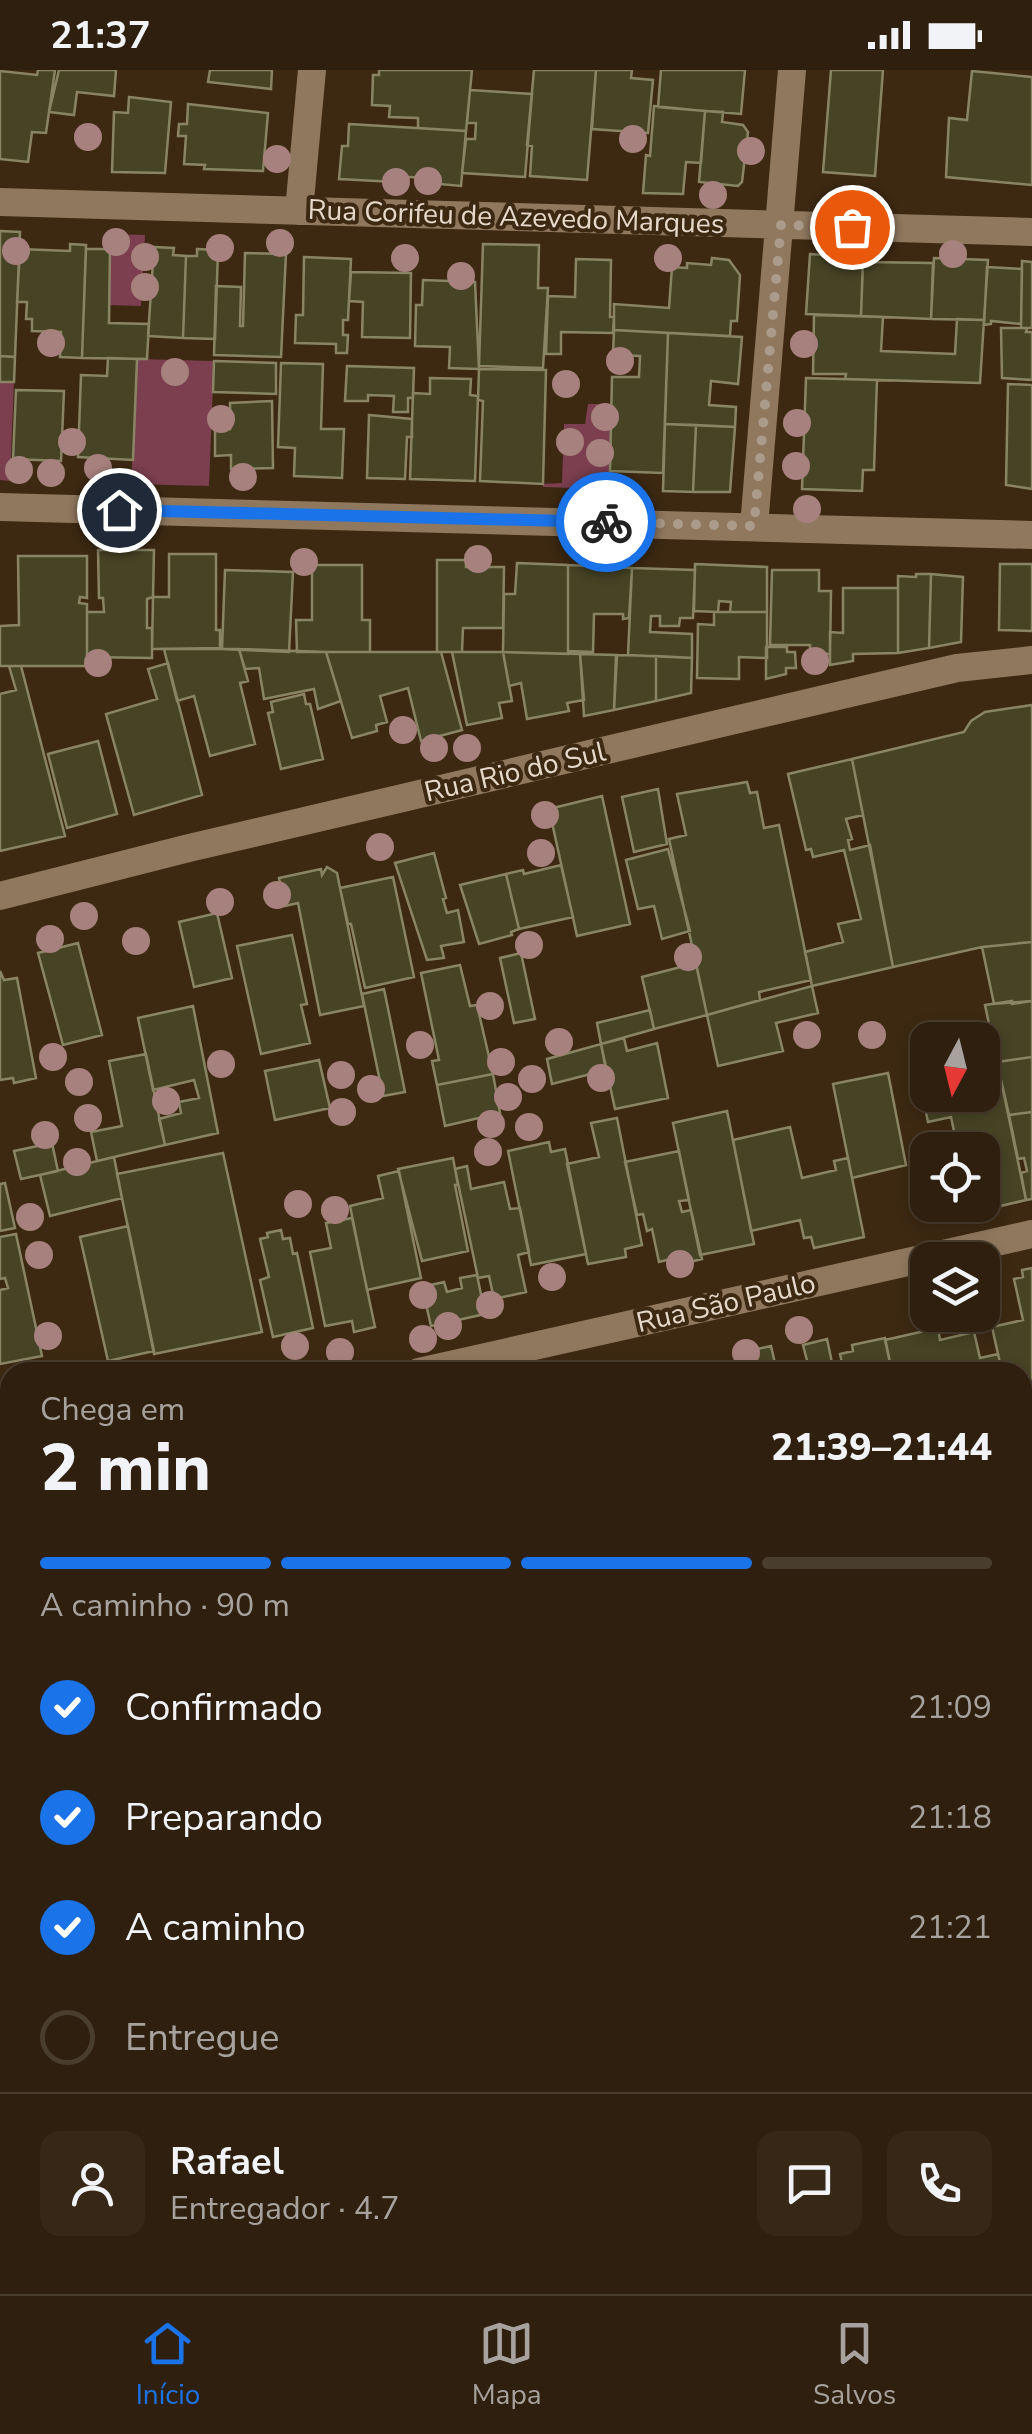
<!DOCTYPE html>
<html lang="pt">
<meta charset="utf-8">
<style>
body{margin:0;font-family:"Nunito Sans",sans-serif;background:#362717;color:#f1f3f6;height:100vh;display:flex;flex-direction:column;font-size:38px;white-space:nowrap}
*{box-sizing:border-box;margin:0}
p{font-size:32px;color:#a7a29e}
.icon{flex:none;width:55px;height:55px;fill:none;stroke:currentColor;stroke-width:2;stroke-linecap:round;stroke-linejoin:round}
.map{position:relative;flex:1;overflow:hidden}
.side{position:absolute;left:0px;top:1292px;width:1032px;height:932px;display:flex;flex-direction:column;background:#2e1f0e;border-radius:30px 30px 0 0;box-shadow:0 5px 15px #0003,0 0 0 2px #493d2e}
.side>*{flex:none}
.needle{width:65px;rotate:187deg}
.fabs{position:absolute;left:910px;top:952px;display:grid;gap:20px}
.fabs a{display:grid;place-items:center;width:90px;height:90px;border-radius:20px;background:#2e1f0e;box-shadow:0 5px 15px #0003,0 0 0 2px #493d2e;font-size:50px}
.pin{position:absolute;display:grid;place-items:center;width:85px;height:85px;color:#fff;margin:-42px;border:5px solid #fff;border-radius:50%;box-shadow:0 2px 10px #0007}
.courier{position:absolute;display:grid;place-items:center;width:100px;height:100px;margin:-50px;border:8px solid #1a73e8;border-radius:50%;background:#fff;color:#222;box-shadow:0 2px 12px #0007}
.overview em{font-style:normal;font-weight:800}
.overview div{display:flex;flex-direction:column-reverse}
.overview{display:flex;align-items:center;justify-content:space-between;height:170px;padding:0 40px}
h1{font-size:65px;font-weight:800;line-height:75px}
.bar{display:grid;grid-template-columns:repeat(4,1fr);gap:15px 10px;align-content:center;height:120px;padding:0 40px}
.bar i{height:12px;border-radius:8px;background:#493d2e}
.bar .active{background:#1a73e8}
.bar p{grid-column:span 4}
.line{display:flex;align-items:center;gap:25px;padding:0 40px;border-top:2px solid #493d2e}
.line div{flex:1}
.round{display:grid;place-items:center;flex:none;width:105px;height:105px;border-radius:20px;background:#362717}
ol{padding:0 40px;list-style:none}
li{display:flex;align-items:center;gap:30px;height:110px}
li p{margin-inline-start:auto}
li .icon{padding:10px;border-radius:50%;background:#1a73e8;color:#fff;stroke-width:4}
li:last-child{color:#a7a29e}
li i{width:55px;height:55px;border:5px solid #493d2e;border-radius:50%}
.status{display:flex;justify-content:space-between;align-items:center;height:70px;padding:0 50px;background:#2e1f0e;direction:ltr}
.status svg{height:28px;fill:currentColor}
.tab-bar{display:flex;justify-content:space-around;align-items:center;height:140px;border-top:2px solid #493d2e;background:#2e1f0e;font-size:28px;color:#a7a29e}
.tab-bar a{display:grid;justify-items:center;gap:5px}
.tab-bar .active{color:#1a73e8}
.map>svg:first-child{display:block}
</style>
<div class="status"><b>21:37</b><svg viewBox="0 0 49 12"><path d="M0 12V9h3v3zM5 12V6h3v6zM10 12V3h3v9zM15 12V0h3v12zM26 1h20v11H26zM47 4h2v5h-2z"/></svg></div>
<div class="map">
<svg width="1032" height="2224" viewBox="0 0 1032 2224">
<rect width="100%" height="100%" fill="#3d2912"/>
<path fill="#7b3f4f" d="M112,164L145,165L141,236L109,235Z
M137,289L214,291L209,416L131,414Z
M0,312H14L10,411L0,410Z
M588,334H612L609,419L543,417V414L562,413L564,354H585Z"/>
<path fill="#474425" stroke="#898564" stroke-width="2.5" d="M38,0H55L46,63L32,62L28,92L0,89V1L37,5Z
M59,0H116L114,26L77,22L74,45L49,42Z
M210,0H272L271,19L208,12Z
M379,0H472L466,61L418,58V48L389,47L390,36L372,35L373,5H379Z
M534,0H596L587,110L530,106L532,76L527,75Z
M596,0H632L631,8L653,10L648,63L592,59Z
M661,0H745L741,44L658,37Z
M831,0H883L875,106L823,102Z
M972,1L1032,7V115L946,107L949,48L967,50Z
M470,20L532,24L525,107L462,103L466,69H475L476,53H467Z
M129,27L171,32L165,103L112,102L114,42L128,43Z
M188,34L268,43L263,101L204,99L205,95L184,94L186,66H178L179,54H187Z
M654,36L705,41L701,93L686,92L683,124L643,123L646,85L650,86Z
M705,41L723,42L722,52L743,55L748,62L742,112L738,116L699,112Z
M349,54L466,61L461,116L439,114L440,109L395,106V112L339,109L342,76H348Z
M0,161L20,162L15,287L0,286Z
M70,174L86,175L82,288L60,287L61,262L32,261V249H26L27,232H17L20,179L70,181Z
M483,174L539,175L538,218H548L543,298L479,296Z
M154,177L174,178L173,185L186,186L183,268L148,266Z
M86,179H110L109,253L149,254L147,289L82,288Z
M197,179L218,180L215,269L183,268L186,186H197Z
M245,183L286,184L281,287L214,285L216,216L241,217L240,256H243Z
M810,184L863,188L861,246L806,244Z
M304,187L351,189L348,250H343V265H348L347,283H336V274L295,273L296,245H303Z
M712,188L729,190L740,205L737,251H731L730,266L614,260V234L669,238L672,197L687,198V193L711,195Z
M934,188L988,190L984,250L931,249Z
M576,189L611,190L610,247H614L613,263L561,262V284H546L548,226L575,227Z
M1022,191L1032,192V258H1021Z
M863,192L933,193L931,249L861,246Z
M987,197L1022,199L1021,254L991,251V254L984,255Z
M351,202L411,203L410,268L362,267L363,232L349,231Z
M423,210L475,212L479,299L449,298L450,277L415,276L416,235H422Z
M814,245L883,247L881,281L955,284L957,249L984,250L980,313L845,309L846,304H813Z
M1001,258H1027L1026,262H1032V310L1002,308Z
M614,260L668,263L663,403L610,401L612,307H639L640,286L613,285Z
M668,263L742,267L738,314L711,311L709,335L736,337L735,357L665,354Z
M0,286L15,287L14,312H0Z
M108,288L137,289L133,390L78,387L81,305L107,306Z
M214,291L276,293V324L213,322Z
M281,293L323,294L321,359H344L342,408L294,406L295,378L278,377Z
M347,296L414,298L413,328H408V342H393L394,326L368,325V331H345Z
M479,299L546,300L543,414L480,411L483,331L478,330Z
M430,308L471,309L470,325L478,326L475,411L410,409L413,323L430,324Z
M806,308L877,310L874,400H863L862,421L802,419Z
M1008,314L1032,315V419L1006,415Z
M16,320L64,321L61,391L13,389Z
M272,331L273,398L231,399V385L215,386V359H230V333Z
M369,345L412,349V367H407L405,409L367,408Z
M665,354L696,355L693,422L663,421Z
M696,355L735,357L730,422H693Z
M98,480H154L153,527L147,529V558H152V588L87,587V542H104L103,528H99Z
M169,484H216V560H220V578L152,579L153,527H169Z
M18,486H87V528L80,527L79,533L87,534V596H0V556L19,555Z
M437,490H466V497H504L503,558H463L462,582H437Z
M517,493L568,495V584L503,582L504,524H515Z
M695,494L767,497V542H730L731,532L719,531L718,542L694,541Z
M1000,494H1032V561L999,560Z
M312,495H362V550H370V582H297L296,550H312Z
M568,495L632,498L629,548L623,549V544H594L593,582L568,581Z
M632,498L695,500L693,548H680L679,556H660V546H651L650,562L692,564V588L628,585Z
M225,500L293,502L289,582L222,579Z
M772,500H819V521H831L830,584L810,583V575H770Z
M916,504H931L929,578L898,583V506L916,507Z
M931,504L963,507L961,572L929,578Z
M843,518H898V583L853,584V591L830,595V562L843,563Z
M714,542H767V588L739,587V609L697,608L698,554L714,555Z
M766,577H787V582H795L796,598H786V604L766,609Z
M164,579H239L248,611L240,613L255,674L210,686L194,626L177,631Z
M239,579L326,582L341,631L318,639L314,619L264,629L259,598L245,599Z
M326,582H441L462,660L421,671L408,618L380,626L387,652L376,655L377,661L352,668Z
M452,582H503L512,631L499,633L502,648L467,655Z
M503,582L580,584L584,630L567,633L569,641L527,649L521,613L509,616Z
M580,584L616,585L614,640L584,646Z
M617,585L656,586V631L614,640Z
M656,586L692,588L691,623L656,631Z
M168,593L202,725L134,745L106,644L157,629L148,599Z
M9,596H21L65,766L0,781V624L16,620Z
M304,624L306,634H310L323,689L281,699L268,643L273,642L271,632Z
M1032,635V872L982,877L893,897L852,689L964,662L971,651L985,642Z
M98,671L117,744L67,758L48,684Z
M852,689L863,745L846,749L852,769L848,770L850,780L870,775L893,897L812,916L805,882L843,872L838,854L861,849L844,780L813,787L811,779L806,780L788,704Z
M747,712L750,723L757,722L764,758L779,755L811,910L759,922L760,930L707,945L669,769L686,765L677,724Z
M658,719L667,774L634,782L622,727Z
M602,726L630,854L577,866L549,739Z
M668,779L690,861L662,869L654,836L638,839L626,790Z
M434,783L446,828L443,829L447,843L458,840L464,872L441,876L444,888L427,890L395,793Z
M561,795L573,847L519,859L506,804L523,800L524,804Z
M327,797L337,803L364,936L320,945L298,833L285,836L279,808L321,799L322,805Z
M506,804L519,859L511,862L512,865L479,874L460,815Z
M393,807L414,907L365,918L351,854H348L340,818Z
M217,843L232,908L194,917L179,852Z
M292,865L307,934L301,935L310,973L261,984L237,876Z
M1032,872V931L994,934L982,877Z
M78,873L102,965L63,975L38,883Z
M521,883L535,949L514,953L500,888Z
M696,893L707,945L654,959L642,907Z
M460,895L470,936L477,935L493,1004L437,1015L432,991L439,990L421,903Z
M0,901L4,910L17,908L36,1008L14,1013L13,1008L0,1010Z
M812,916L818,943L776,953L783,981L718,996L707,945Z
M384,919L405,1022L383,1026L362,924Z
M1012,931V934L1032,931V987L997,992L985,935Z
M193,936L218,1063L165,1075L159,1049L181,1043L179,1032L199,1028L194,1010L153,1020L138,948Z
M650,940L654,959L601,974L597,953Z
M624,968L627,981L657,973L668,1028L615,1039L601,974Z
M601,974L606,1000L552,1014L547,989Z
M146,984L165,1075L97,1091L91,1062L122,1056L109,991Z
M1032,987V1042L1009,1045L997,992Z
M319,990L330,1038L275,1050L265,1001Z
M997,991L1026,1130L971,1143L969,1135H982V1080H958L951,1047L928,1052L920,1013L928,1011V1025H959L962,1039L983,1035L982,994Z
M888,1003L906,1095L852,1108L833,1014Z
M493,1004L500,1043L445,1056L437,1015Z
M727,1041L754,1174L700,1185L673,1053Z
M1032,1042V1129L1026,1130L1021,1103L1027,1101L1024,1088L1018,1089L1009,1045Z
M617,1048L642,1175L625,1179L626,1187L588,1194L567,1094L599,1087L591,1053Z
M790,1057L802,1108L836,1100L834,1091L848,1088L864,1167L814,1178L811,1167L804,1168L800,1150L751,1161L733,1070Z
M549,1072L551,1082L565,1079L586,1184L531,1195L508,1081Z
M52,1073L58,1101L21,1109L14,1081Z
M679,1081L689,1130L679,1131L682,1142L691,1140L702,1189L681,1194L675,1188L659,1192L652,1159L647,1161L643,1144L637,1145L625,1092Z
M223,1083L262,1262L154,1284L117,1104Z
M114,1087L122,1128L50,1146L40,1105Z
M453,1088L458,1115H455L468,1181L422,1191L398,1099Z
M467,1096L471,1119L504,1112L510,1139L520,1138L529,1182L518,1185L526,1222L494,1229L489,1206L478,1208L455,1099Z
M399,1101L421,1208L367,1220L350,1136L383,1128L378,1106Z
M5,1113L15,1158L0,1161V1114Z
M352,1148L375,1257L354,1262L352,1251L325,1256L310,1182L331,1178L326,1153Z
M128,1156L154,1281L108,1291L80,1167Z
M281,1160L283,1169L290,1168L293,1184L297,1183L313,1258L273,1267L260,1210L269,1207L260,1169L268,1167L267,1163Z
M16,1164L42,1286L0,1294V1220L8,1218L5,1208L0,1209V1167Z
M1032,1198V1339H1022V1302H1002L992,1257L1023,1250L1014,1209L1023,1207L1022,1200Z
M477,1205L485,1244L431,1256L422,1217L444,1212L447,1222L462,1218L460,1208Z
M938,1258L940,1270L974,1262L980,1288L998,1284L1002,1302H892L885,1270Z
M885,1268L892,1302H834L832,1295L842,1293L840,1284L853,1281L852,1275Z
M827,1269L834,1302H810L803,1275Z
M771,1276L777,1302H720L719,1296L750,1289L748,1281Z
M1022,1340H1032V1430L1022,1388Z
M1022,1394L1032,1436V1442L1022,1444Z
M1022,1464H1032V1620L1029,1664L1022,1676Z
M10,1580V1675L2,1676L0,1629L9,1627L0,1583Z
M0,1687L3,1701L8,1700L10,1710V1847L0,1850Z
M1026,1789L1030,1795L1025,1858H1022V1790Z
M0,1867H10V1913L2,1915Z
M10,2023V2139L1,2141L0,2026Z
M41,2215H67L70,2224H43Z
M67,2215H125L126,2218L101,2224H70Z
M182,2215H238L239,2224H184Z
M295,2215H351L353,2224H297Z
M351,2215H520L522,2224H353Z
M520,2215H576L578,2224H522Z
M576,2215H632L629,2216L631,2224H578Z
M646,2215H744L746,2224H648Z
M744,2215H801V2218L770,2224H746Z
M829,2215H894L895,2224H831Z
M894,2215H995V2224H895Z"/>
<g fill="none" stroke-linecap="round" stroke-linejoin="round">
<path stroke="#8f785e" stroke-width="28" d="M0,132L1032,162
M299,141L312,0
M0,437L1032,465
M754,456L792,0
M0,826L189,778L957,598L1032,590
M419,1302L1032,1164
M0,1397L10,1395"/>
<path stroke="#b77a61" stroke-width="28" d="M1022,1731L1032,1729
M0,1953L10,1951"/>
</g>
<g fill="#a7817d">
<circle cx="88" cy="67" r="14"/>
<circle cx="633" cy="69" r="14"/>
<circle cx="751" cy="81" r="14"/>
<circle cx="277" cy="89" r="14"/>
<circle cx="428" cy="111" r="14"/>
<circle cx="396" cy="112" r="14"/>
<circle cx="713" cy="125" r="14"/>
<circle cx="116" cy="172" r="14"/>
<circle cx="280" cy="173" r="14"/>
<circle cx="220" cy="178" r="14"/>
<circle cx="16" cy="181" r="14"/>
<circle cx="953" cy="184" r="14"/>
<circle cx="145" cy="187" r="14"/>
<circle cx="405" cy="188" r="14"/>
<circle cx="668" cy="188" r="14"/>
<circle cx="461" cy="206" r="14"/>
<circle cx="145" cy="217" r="14"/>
<circle cx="51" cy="273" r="14"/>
<circle cx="804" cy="274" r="14"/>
<circle cx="620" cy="291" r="14"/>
<circle cx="175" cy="302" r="14"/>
<circle cx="566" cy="314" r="14"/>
<circle cx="605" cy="347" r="14"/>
<circle cx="221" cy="349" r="14"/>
<circle cx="797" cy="353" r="14"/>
<circle cx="72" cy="372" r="14"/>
<circle cx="570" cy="372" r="14"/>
<circle cx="600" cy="383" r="14"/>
<circle cx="796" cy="396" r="14"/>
<circle cx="98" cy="398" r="14"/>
<circle cx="19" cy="400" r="14"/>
<circle cx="51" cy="403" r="14"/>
<circle cx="243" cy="407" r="14"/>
<circle cx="807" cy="439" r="14"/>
<circle cx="478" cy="489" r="14"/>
<circle cx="304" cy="492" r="14"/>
<circle cx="815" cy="591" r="14"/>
<circle cx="98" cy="593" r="14"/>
<circle cx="403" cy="660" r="14"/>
<circle cx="434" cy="678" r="14"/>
<circle cx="467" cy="678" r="14"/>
<circle cx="545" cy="745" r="14"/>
<circle cx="380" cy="777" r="14"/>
<circle cx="541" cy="783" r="14"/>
<circle cx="277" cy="825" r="14"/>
<circle cx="220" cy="832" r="14"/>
<circle cx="84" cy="846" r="14"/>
<circle cx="50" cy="869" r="14"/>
<circle cx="136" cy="871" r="14"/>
<circle cx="529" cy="875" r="14"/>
<circle cx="688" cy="887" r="14"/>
<circle cx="490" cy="936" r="14"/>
<circle cx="807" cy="965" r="14"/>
<circle cx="872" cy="965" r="14"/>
<circle cx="559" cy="972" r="14"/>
<circle cx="420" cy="975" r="14"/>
<circle cx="53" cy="987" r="14"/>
<circle cx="501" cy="992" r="14"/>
<circle cx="221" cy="994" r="14"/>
<circle cx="341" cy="1005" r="14"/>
<circle cx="601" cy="1008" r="14"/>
<circle cx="532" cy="1009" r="14"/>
<circle cx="79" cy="1012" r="14"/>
<circle cx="371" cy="1019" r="14"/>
<circle cx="508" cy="1027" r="14"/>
<circle cx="166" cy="1031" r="14"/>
<circle cx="342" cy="1042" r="14"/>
<circle cx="88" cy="1048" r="14"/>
<circle cx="491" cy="1054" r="14"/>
<circle cx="529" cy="1057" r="14"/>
<circle cx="45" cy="1065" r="14"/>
<circle cx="488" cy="1082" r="14"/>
<circle cx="77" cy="1092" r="14"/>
<circle cx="298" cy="1134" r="14"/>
<circle cx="335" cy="1140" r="14"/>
<circle cx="30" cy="1147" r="14"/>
<circle cx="39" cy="1185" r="14"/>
<circle cx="680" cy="1194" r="14"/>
<circle cx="552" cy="1207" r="14"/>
<circle cx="423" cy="1225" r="14"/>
<circle cx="490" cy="1235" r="14"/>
<circle cx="448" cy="1256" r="14"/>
<circle cx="799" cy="1260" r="14"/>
<circle cx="48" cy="1266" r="14"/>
<circle cx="423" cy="1269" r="14"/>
<circle cx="295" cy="1276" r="14"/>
<circle cx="340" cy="1282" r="14"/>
<circle cx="746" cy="1283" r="14"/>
</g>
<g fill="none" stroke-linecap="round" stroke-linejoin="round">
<path stroke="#ab9b8a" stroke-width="10" stroke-dasharray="0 18" d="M606,452L754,456L781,155L852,157"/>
<path stroke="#1a73e8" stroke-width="12" d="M119,440L606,452"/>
</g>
<g text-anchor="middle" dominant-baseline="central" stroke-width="8" stroke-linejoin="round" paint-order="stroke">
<g font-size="28" fill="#e6d9cb" stroke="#3d2912">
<text transform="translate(516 147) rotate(2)">Rua Corifeu de Azevedo Marques</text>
<text transform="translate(515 702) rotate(-13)">Rua Rio do Sul</text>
<text transform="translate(726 1233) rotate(-13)">Rua São Paulo</text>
</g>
</g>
</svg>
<div class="fabs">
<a><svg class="needle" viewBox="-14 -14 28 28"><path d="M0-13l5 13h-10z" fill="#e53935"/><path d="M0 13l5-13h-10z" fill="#a7a29e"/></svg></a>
<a><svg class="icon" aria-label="locate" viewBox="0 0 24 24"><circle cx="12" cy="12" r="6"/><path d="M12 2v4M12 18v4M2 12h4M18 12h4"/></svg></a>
<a><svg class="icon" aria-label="layers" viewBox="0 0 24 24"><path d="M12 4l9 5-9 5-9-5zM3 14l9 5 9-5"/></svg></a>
</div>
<div class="pin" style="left:852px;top:157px;background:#ea580c"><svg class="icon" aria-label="bag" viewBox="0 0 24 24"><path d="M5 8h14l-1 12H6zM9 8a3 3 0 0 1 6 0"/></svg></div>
<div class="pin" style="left:119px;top:440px;background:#1f2937"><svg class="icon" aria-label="home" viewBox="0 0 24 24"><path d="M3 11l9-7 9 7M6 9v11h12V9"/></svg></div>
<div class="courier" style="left:606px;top:452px"><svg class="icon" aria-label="bike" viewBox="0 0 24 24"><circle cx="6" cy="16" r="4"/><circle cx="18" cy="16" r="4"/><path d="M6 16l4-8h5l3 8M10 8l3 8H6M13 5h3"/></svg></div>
<section class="side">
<div class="overview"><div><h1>2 min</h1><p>Chega em</p></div><em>21:39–21:44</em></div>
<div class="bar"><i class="active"></i><i class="active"></i><i class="active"></i><i></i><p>A caminho · 90 m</p></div>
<ol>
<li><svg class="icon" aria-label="check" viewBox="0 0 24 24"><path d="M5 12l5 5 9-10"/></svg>Confirmado<p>21:09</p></li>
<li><svg class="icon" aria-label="check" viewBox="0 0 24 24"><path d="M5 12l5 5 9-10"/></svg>Preparando<p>21:18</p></li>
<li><svg class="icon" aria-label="check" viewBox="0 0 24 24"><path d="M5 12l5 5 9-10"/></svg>A caminho<p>21:21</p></li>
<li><i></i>Entregue</li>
</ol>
<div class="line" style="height:180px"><a class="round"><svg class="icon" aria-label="person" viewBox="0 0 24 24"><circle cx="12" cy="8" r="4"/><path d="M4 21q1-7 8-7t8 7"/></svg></a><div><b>Rafael</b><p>Entregador · 4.7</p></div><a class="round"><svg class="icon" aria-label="chat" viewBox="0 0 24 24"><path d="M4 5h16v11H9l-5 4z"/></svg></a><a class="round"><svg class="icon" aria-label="phone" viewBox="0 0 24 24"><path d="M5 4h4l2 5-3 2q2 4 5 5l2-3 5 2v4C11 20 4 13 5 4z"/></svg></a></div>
</section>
</div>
<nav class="tab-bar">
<a class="active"><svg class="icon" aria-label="home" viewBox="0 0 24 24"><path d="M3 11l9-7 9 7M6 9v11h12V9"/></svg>Início</a>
<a><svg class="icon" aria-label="map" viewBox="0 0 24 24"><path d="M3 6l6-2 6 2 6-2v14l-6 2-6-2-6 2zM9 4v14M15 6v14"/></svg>Mapa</a>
<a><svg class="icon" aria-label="saved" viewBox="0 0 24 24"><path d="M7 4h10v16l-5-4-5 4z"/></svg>Salvos</a>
</nav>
